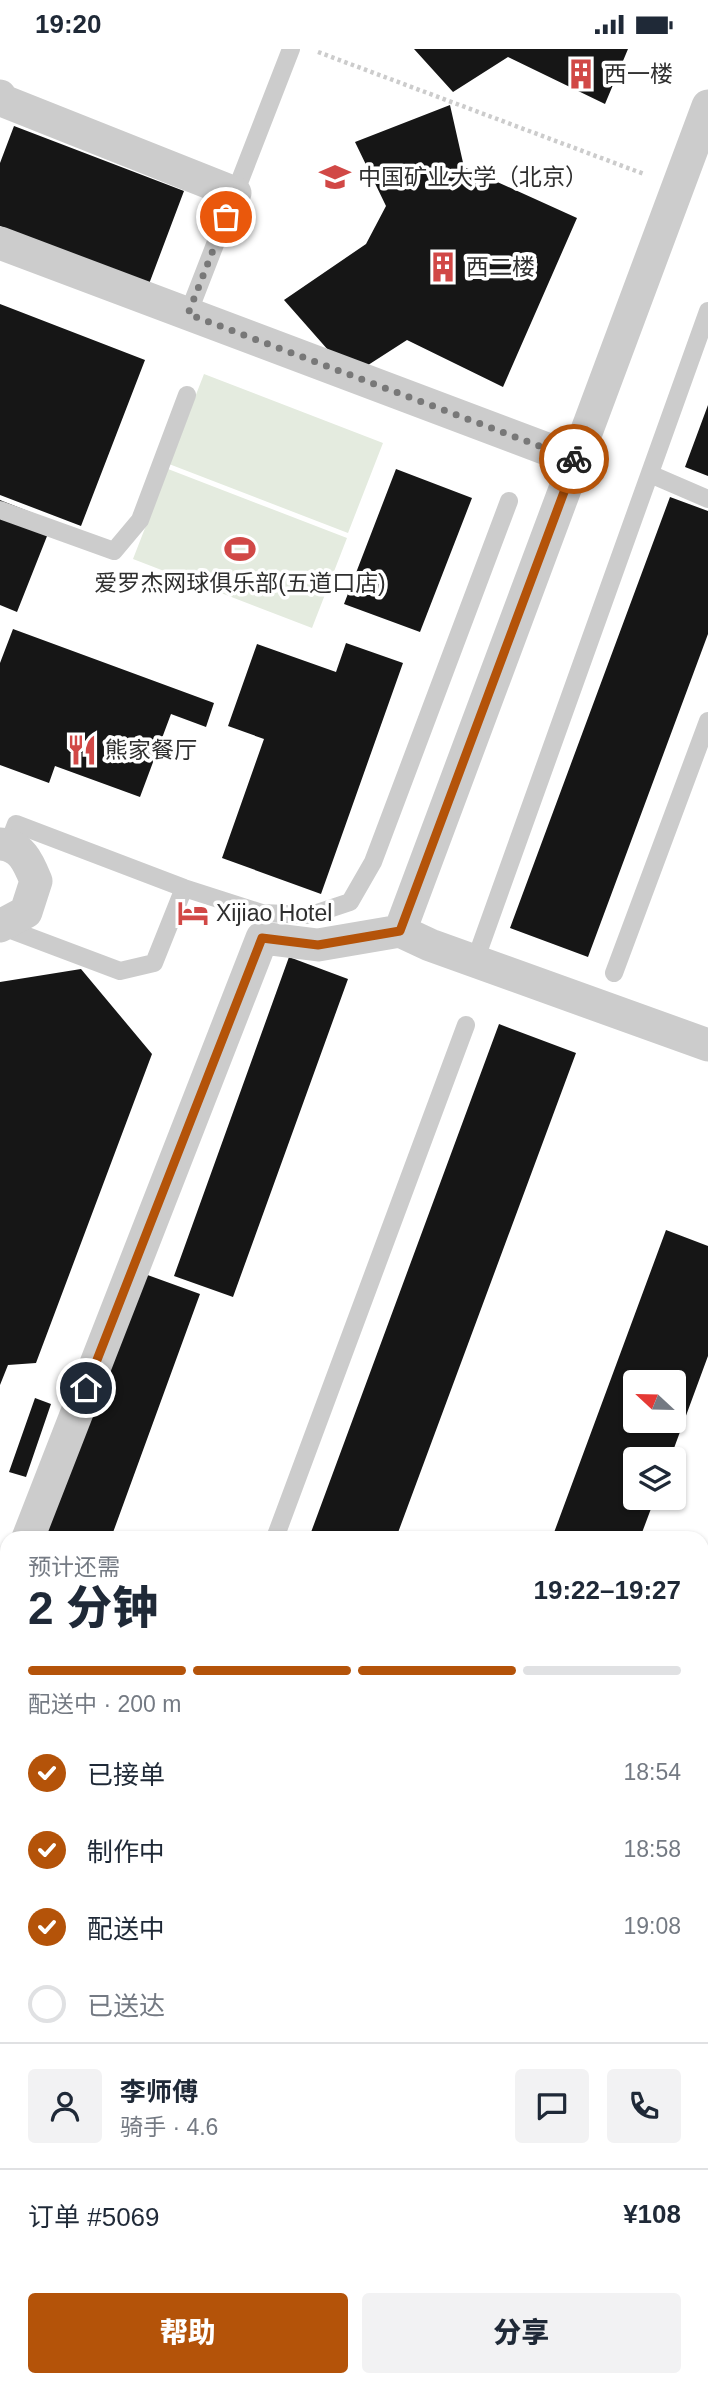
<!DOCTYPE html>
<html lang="zh">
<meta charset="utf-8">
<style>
body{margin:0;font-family:Arial,"Noto Sans SC",sans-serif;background:#f2f2f3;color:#1f2937;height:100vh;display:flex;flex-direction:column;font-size:26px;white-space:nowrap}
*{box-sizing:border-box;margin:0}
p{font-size:23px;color:#747a83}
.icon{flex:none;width:38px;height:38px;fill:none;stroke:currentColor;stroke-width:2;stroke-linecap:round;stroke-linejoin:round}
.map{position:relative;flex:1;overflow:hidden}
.sheet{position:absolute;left:0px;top:1482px;width:709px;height:856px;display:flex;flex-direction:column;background:#fff;border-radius:21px 21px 0 0;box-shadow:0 2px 5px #0004}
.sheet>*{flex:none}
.needle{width:46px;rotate:292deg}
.fabs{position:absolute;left:623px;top:1321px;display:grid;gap:14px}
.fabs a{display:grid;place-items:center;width:63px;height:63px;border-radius:7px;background:#fff;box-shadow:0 2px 5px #0004;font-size:35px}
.pin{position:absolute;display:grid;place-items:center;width:60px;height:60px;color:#fff;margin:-30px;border:4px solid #fff;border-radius:50%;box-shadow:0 2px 7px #0007}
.courier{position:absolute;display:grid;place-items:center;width:70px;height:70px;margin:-35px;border:5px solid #b45309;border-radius:50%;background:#fff;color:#222;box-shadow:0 2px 9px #0007}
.headline em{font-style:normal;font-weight:800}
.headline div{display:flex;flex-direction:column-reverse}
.headline{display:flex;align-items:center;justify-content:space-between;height:119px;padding:0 28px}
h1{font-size:46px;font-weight:800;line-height:52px}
.bar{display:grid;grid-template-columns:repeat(4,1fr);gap:10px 7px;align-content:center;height:84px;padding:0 28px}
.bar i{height:9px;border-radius:5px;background:#e0e1e3}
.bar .active{background:#b45309}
.bar p{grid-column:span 4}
.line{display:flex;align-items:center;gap:18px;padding:0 28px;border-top:2px solid #e0e1e3}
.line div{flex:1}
.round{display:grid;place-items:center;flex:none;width:74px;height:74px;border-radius:7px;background:#f2f2f3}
ol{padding:0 28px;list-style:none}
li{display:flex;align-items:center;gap:21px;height:77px}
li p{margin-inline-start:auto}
li .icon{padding:7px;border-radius:50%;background:#b45309;color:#fff;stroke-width:4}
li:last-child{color:#747a83}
li i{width:38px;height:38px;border:4px solid #e0e1e3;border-radius:50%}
.primary-button{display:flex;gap:14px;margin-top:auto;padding:14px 28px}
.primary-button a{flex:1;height:80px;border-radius:7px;background:#b45309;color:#fff;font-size:28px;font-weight:800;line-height:80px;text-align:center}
.primary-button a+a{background:#f2f2f3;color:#1f2937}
.status{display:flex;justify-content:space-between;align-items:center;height:49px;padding:0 35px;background:#fff;direction:ltr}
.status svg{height:19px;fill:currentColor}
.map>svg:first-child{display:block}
</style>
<div class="status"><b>19:20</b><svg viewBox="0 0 49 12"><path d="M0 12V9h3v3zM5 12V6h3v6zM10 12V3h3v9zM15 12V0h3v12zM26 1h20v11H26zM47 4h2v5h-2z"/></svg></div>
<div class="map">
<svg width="708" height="2337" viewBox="0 0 708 2337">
<rect width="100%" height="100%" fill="#fff"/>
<path fill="#e4ebdf" d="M204,325L383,394L348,484L169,415Z
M168,420L347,489L312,579L133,510Z"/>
<path fill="#161616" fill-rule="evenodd" d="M414,0H628L605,55L508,8L453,43Z
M450,56L464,118L577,169L503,338L407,291L351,327L284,251L366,195L386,157L355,93Z
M14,77L184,142L149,235L0,177V114Z
M0,255L145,311L81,477L0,446Z
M708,356V427L685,418Z
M396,420L472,449L420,583L344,555Z
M670,448L708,462V585L588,908L510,879Z
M0,451L53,472L17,563L0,556Z
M13,580L214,654L206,678L171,665L140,748L55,717L49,734L0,716V614Z
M346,594L403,614L321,845L222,809L264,690L228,677L257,595L336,623Z
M289,908L348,930L233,1248L174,1227Z
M81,920L152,1005L36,1314L8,1316L0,1336V933Z
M499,975L576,1004L396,1489H320L310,1486Z
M666,1181L708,1197V1307L670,1410H635V1449H655L640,1489H552ZM635,1334H674V1372H635Z
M142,1224L200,1245L111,1489H45Z
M35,1349L51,1355L26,1428L9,1423Z
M7,1569V1705L0,1702V1587Z
M702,1918L708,1920V2129L702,2127Z
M0,2159L7,2161V2200L0,2197Z"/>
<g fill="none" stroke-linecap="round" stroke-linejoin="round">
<path stroke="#ccc" stroke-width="4.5" stroke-dasharray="3.5 3.5" stroke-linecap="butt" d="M318,3L644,125"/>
<path stroke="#ccc" stroke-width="18" d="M188,265L291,0
M650,425L708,450
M0,461L114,502L140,471L187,346
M8,796L16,775L184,839L262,864L311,866L350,853L373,813L509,452
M3,878L120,922L154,914L184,839
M475,912L708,262
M614,924L708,672
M275,1489L466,976"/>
<path stroke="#ccc" stroke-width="33" d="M0,47L1,51L235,144
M0,194L576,411
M0,795C22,796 29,815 36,832L26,863L0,877
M400,882L708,57
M28,1489L262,889L318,896L400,882L430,896L708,996
M0,1561L7,1543
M702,1715L708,1717
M702,1749L708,1743
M702,2271L708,2273"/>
<path stroke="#b9b9b9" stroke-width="38" d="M0,2250L7,2253
M0,2312L7,2315
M53,2331L69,2337
M227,2331L244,2337"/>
</g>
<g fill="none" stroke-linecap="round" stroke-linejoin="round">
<path stroke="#787878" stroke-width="7" stroke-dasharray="0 12.6" d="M226,168L188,265L574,410"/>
<path stroke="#b45309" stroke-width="9" d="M86,1339L262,889L318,896L400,882L576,411L574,410"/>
</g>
<defs>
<g id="building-bare" transform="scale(2.415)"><path d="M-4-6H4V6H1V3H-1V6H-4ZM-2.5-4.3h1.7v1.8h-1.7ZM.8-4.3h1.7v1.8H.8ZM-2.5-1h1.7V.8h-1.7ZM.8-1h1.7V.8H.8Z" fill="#d14846" stroke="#fff" stroke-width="2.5" paint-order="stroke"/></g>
<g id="university-bare" transform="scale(2.415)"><path d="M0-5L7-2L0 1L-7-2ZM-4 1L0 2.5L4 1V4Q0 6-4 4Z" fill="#d14846" stroke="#fff" stroke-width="2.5" paint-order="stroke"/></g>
<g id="stadium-bare" transform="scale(2.415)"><path d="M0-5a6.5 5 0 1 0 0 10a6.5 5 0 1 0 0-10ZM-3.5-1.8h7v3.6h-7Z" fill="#d14846" stroke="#fff" stroke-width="2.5" paint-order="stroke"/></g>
<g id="restaurant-bare" transform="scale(2.415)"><path d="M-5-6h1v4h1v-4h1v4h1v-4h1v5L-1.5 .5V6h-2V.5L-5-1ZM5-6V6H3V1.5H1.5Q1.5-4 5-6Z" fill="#d14846" stroke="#fff" stroke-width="2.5" paint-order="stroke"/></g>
<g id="hotel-bare" transform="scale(2.415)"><path d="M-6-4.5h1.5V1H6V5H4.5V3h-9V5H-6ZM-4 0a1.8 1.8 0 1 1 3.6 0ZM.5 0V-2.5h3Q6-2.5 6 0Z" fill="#d14846" stroke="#fff" stroke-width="2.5" paint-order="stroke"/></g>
</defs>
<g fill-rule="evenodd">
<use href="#building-bare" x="581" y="25"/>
<use href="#university-bare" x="335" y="128"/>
<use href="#building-bare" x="443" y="218"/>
<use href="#stadium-bare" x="240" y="500"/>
<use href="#restaurant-bare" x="82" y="701"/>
<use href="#hotel-bare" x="193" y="864"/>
</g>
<g text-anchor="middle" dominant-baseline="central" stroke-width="7" stroke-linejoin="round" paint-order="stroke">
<g font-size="23" fill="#2f2f2f" stroke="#fff" text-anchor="start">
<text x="604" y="25">西一楼</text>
<text x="358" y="128">中国矿业大学（北京）</text>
<text x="466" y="218">西二楼</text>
<text x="240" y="534" text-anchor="middle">爱罗杰网球俱乐部(五道口店)</text>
<text x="105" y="701">熊家餐厅</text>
<text x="216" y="864">Xijiao Hotel</text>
</g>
</g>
</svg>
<div class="fabs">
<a><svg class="needle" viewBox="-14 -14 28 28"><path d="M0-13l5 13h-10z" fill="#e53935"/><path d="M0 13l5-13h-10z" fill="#747a83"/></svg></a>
<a><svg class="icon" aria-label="layers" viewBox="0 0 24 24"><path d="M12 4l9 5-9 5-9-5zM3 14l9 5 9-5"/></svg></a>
</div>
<div class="pin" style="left:226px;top:168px;background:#ea580c"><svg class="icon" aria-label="bag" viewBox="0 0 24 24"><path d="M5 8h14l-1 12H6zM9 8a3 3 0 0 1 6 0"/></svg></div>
<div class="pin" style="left:86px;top:1339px;background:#1f2937"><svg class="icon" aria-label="home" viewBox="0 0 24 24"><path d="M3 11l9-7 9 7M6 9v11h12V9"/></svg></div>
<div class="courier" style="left:574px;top:410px"><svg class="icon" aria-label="bike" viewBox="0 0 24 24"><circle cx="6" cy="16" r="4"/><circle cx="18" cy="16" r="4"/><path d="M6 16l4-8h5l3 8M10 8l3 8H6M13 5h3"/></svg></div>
<section class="sheet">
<div class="headline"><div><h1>2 分钟</h1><p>预计还需</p></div><em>19:22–19:27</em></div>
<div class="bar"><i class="active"></i><i class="active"></i><i class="active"></i><i></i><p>配送中 · 200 m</p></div>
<ol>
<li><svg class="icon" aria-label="check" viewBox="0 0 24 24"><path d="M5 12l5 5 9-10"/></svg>已接单<p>18:54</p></li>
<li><svg class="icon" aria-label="check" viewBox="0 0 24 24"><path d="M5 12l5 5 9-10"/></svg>制作中<p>18:58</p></li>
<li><svg class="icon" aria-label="check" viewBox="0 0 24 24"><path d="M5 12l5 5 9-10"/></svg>配送中<p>19:08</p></li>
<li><i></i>已送达</li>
</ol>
<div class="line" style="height:126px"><a class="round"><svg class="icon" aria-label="person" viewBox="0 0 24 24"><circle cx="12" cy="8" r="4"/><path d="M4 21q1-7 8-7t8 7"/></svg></a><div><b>李师傅</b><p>骑手 · 4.6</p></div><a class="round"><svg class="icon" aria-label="chat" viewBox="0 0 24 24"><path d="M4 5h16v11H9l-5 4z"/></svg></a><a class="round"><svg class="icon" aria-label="phone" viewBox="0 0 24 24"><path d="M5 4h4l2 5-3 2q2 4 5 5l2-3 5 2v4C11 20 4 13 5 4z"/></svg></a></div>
<div class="line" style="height:91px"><div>订单 #5069</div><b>¥108</b></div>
<div class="primary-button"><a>帮助</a><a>分享</a></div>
</section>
</div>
